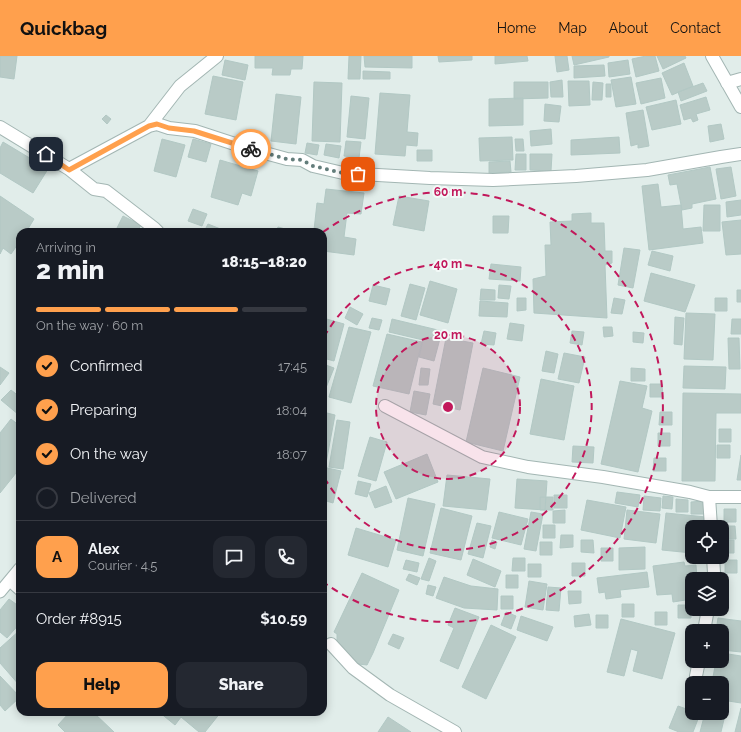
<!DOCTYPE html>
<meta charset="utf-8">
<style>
body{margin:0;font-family:Raleway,sans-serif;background:#242831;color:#f1f3f6;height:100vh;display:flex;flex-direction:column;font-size:15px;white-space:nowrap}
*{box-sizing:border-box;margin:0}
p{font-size:13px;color:#9ea1a6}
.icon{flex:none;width:22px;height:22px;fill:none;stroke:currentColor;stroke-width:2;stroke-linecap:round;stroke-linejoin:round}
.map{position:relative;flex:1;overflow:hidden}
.side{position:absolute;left:16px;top:172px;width:311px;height:488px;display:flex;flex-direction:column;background:#171b24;border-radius:12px;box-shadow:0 2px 10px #0003}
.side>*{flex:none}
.fabs{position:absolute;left:685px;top:464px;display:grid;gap:8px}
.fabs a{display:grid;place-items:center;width:44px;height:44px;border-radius:8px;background:#171b24;box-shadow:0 2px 10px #0003;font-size:20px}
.pin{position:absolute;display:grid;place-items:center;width:34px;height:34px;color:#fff;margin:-17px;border-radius:8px;box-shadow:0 2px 6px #0006}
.courier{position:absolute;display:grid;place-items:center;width:40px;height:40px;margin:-20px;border:3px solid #ffa04d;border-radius:50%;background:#fff;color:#222;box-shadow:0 1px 5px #0007}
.overview em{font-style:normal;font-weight:800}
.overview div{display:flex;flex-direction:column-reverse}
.overview{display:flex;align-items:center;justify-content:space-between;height:68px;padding:0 20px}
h1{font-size:26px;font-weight:800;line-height:30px}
.bar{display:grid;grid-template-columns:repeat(4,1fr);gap:6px 4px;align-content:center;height:48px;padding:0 20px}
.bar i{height:5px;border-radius:3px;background:#363941}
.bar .current{background:#ffa04d}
.bar p{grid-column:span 4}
.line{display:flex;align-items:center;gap:10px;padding:0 20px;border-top:1px solid #363941}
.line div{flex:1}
.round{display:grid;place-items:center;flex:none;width:42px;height:42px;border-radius:12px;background:#242831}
ol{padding:0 20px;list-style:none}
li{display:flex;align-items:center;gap:12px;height:44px}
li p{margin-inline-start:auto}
li .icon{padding:4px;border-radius:50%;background:#ffa04d;color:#111;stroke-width:4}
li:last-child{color:#9ea1a6}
li i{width:22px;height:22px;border:2px solid #363941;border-radius:50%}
.primary-button{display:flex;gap:8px;margin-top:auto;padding:8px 20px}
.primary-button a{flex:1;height:46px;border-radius:12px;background:#ffa04d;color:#111;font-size:16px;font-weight:800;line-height:46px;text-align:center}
.primary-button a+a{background:#242831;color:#f1f3f6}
header{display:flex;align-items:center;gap:24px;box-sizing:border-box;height:56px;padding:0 20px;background:#ffa04d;color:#111}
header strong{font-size:19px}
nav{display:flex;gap:22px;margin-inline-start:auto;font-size:14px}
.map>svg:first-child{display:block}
</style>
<header>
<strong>Quickbag</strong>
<nav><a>Home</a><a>Map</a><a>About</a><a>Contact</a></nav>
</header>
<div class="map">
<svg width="741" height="676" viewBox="0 0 741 676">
<rect width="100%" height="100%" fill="#e1edea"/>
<path fill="#b9cbc7" stroke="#b2c8c4" d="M0,0H17L14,23L0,21Z
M255,0H303L302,13H291L290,19H272L273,12H255Z
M349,0H361L360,23H348Z
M364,0H412V12L365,11Z
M438,0H472V4L439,6Z
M495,0H527L528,5L495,8Z
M555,0H567L569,14L557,16Z
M572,0H609V1L574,9Z
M646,0H655L659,15L636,21L632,3Z
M657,0H685L686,2L663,13Z
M225,4L248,9L245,24L222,19Z
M628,4L630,18L609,21L608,7Z
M684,7L693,30L672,39L662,17Z
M604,9L605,20L574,22V10Z
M363,15L390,16V23H363Z
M213,20L243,26L236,64L205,58Z
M631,21L636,48L616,51L611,24Z
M661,22L665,42L641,48L636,27Z
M562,24L563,41H551L550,26Z
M568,25H589L590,49L569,50Z
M314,26L342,27L340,86L312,85Z
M514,26H548V42L514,43Z
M593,26L603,27L602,44H592Z
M703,27L707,35L681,45L678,36Z
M606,28H611V41H606Z
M380,37L410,39L407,76L418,77L417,90L406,89L405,100L375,98Z
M276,38L301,41L296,88L271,85Z
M351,40L369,42L365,83L347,81Z
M706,41L710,54L696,58L698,64L693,66L691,62L684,64L680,49Z
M523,42V69L489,70V43Z
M676,44L681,68L652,74L646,51Z
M545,48L561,50L559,66L544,65Z
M643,54L649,90L638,92V88L631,90L626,57Z
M106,59L111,63L107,68L102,63Z
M721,68L724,83L710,86L708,70Z
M551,73L552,88L531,90L530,75Z
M512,81L513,104L480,105L479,82Z
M619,81L620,97L571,99V84Z
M162,83L185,89L176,121L154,115Z
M193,83L211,88L206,106L188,101Z
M515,83H523L524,95H516Z
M346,85L361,86L359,102L344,100Z
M3,86L48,113L33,137L0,117V92Z
M307,87L319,89L317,99L305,97Z
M326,88L341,90L339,102L324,99Z
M417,94H432V105H417Z
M516,98H526V114H515Z
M530,98H552L551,115L530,114Z
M220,104L258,115L251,140L242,137L238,149L211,141Z
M510,105L511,116L489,117V106Z
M710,111L716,143L692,148V152L682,154L677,128L670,129L668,119Z
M731,111L736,140L721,143L716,113Z
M658,128L661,151L681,149L683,173L701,171L703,187L649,194L642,130Z
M326,133L364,137L361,158L347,157L344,181L356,183L354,199L323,195V176L314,174L317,147L324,148Z
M0,140L34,163L26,176H20V185L11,198L3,192L0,198Z
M399,140L429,145L424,175L393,169Z
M741,144V159L727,161L726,146Z
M704,149H720V175H703Z
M193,153L207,158L202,170L188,165Z
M591,157V167H604L605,195H612V207L605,209L607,262L534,257L533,223L546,220L545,189H551L550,166L572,165V158Z
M123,160L141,169L137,176H115Z
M493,160H509L508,177H493Z
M741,164V198L726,199L722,166Z
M208,168L228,176H204Z
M278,171L289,174L288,176H276Z
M624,192L640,194L633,232L618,229Z
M652,195L673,200L670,215L648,209Z
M491,208L521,211L520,225L489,223Z
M651,217L695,229L685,256L644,245Z
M430,225L457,233L448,267L420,259Z
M410,228L425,232L416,264L401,260Z
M373,229L390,233L386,249L369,245Z
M499,229L511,230L509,243L498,242Z
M481,233L495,234V244H480Z
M737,234H741V246H737Z
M517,242H526V254L517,255Z
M614,242L625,244L622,258L611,257Z
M715,242H727V255H715Z
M480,245L508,247L507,261L479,260Z
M350,251L363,258L357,269L345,262Z
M686,257L715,258L713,304L684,303Z
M675,261L684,262L682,289L674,288Z
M323,262L344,268L334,305L323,302Z
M372,262L382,264L379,274L369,272Z
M392,263L442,275L434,305L419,301L423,284L389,276Z
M732,263H741V278H731Z
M510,267L524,269L522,285L507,283Z
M349,271L371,276L351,347L329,341Z
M603,271H612L613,280L604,281Z
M484,275L496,277L494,289L481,288Z
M572,275L584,276L582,289L570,287Z
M633,276L644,277L643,287L633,286Z
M387,278L422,286L409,338L373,330Z
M446,282L473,287L460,354L433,348Z
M728,282H739L740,313H729Z
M546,295L558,298L554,317L542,315Z
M564,297L585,301L579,327L558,323Z
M323,308L334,312L323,339Z
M684,310L726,311L725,333L683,332Z
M0,311L9,317L0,329Z
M421,312L430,313L428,329H419Z
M483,312L520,321L503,395L466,386Z
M631,312L645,313V325H631Z
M541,323L574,330L564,384L530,378Z
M620,325L647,330L642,352L652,355L638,416L601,408Z
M650,328H662L663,341H650Z
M11,334L20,341V357L19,359L1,344Z
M414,335L430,338L426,359L410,356Z
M683,337L741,338V357H716L715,425H682Z
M323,356L335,359L326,407H323Z
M660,356H672V369H659Z
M11,363L20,370V412L0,437V377Z
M337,364L350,366L343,413L329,411Z
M719,373H731V386H719Z
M658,377H670V390H658Z
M370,381L387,386L376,425L358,420Z
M717,389H730V402H717Z
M573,390L594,391L593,407L572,406Z
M427,398L438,426L396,443L384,416Z
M741,399V424H737Z
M654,402H666V415H653Z
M323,411L341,415L333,447L323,444Z
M447,419L490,423L486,454L443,450Z
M517,423L547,425L545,454L515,452Z
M358,425L371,428L367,441L355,438Z
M386,430L392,446L375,452L369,437Z
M617,436L640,439L638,451L615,447Z
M554,439H567V452H554Z
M644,440L661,442L660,455L643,454Z
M663,440L673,441L672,453L662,452Z
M540,441H553V454H540Z
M408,442L435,448L423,500L397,494Z
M676,443L688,444V456H676Z
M587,444L626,451L620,482L581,474Z
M703,445L704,458H691V446Z
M441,452L472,460L461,504L430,497Z
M724,453H736V466H724Z
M565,454V467H553V455Z
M627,454L660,458L656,487L624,483Z
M499,456L528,463L521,489L492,482Z
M531,456L543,458L536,495L524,493Z
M666,457L706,461L705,471H692V497L662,494Z
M477,467L491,470L483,502L468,498Z
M543,469H555V482H543Z
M723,470H735L736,483H723Z
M356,472L396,484L388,511L348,499Z
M561,479H573V491L560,492Z
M492,484L497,486L495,493L490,491Z
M581,484H593L594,497L581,496Z
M722,484H734V497H722Z
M540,486H552V499H540Z
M645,491V513L619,514V492Z
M601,492H613V505H601Z
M429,502L436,505L429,525L421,523Z
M513,502H525V515H512Z
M473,503L501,515L495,531L467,519Z
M406,504L419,507L417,516L403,513Z
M725,504H737V517H725Z
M684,506L685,510L696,509L697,523H692V543L673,546L672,538L657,539L653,510Z
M572,507H585V520H572Z
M528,508H541V521H528Z
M647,516L649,531L620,534L621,541L606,543L605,536L599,537L597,522Z
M362,517L399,534L373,597L367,609L350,607L337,588V578L334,576Z
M409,518L420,522L417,529L406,524Z
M506,519H518V532H506Z
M444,521L471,530L498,533L497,554L464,552L436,542Z
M529,525L547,528L543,554L525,551Z
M428,529L436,531L433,540L426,538Z
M548,531L561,532L559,555L546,554Z
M568,535H581V547L569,548Z
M501,540H513V553H501Z
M9,543L20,551V567L7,582L0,576V554Z
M622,548H634V561H622Z
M678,549H691V562H678Z
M455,552L479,561L458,613L440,605L454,572L448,569Z
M506,556L516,560L511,573L501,569Z
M655,556H667V569H655Z
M589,558L591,569L575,571L574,560Z
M596,559H608V572H596Z
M521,560L553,571L547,585L517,574Z
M718,562L741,565V596L722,594V575H716Z
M621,563L675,577L662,623L633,615L638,595L631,593L624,620L607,616Z
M491,569L516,581L486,643L462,631Z
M20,574V630L0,607V592Z
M393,578L404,582L399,593L388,588Z
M722,597L741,600V647L722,644V627H720L721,622L713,621L716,605H722Z
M0,620L20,641L5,655L0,649Z
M687,627H692V640H687Z
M678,650L692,655V657L700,658L693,676H679L669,672Z
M741,653V676H735L741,652Z
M70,656H93L114,676H65L58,669Z
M159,656H221L205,676H199L181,661L175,669Z
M705,657H719L725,659L721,676H700Z
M388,661L411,676H378Z"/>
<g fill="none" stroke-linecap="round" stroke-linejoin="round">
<g stroke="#a3b6b3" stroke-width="13">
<path id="lane" d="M10,525L20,534
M0,536L20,512"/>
</g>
<g stroke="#a3b6b3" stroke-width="14">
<path id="street" d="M712,0L741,51
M727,27L741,23
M149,70L180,30L217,0
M0,71L69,113L94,133L106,135L154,172L158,176
M69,113L149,70L157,68L169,72L195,75L247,92L287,103L302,104L313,110L343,117L430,122L493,124L576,120L647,114L721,101L741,98
M385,350L482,401L528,411L603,421L690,436L709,441H741
M709,441L711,471
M713,523L714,517L713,501
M704,575L708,553
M331,588L353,612L390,639L455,676
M696,620L699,605"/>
</g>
<use href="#lane" stroke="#fff" stroke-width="11"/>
<use href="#street" stroke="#fff" stroke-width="12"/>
</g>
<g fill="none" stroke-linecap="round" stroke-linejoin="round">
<path stroke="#637d7b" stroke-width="4" stroke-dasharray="0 7.2" d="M251,93L287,103L302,104L313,110L343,117L358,118"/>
<path stroke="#ffa04d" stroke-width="5" d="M46,98L69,114L149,70L157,68L169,72L194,75L251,93"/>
</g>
<circle cx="448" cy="351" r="72" fill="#c2185b" fill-opacity=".12"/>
<g fill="none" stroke="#c2185b" stroke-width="2" stroke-dasharray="7 5">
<circle cx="448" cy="351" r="72"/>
<path d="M324 281A143 143 0 1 1 324 421"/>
<path d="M323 176A215 215 0 1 1 323 526"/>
</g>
<circle cx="448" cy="351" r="6" fill="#c2185b" stroke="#f2f9f7" stroke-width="2"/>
<g font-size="12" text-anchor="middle" font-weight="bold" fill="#c2185b" stroke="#f2f9f7" stroke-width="4" stroke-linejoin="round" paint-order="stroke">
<text x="448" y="140">60 m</text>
<text x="448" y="212">40 m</text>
<text x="448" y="283">20 m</text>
</g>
</svg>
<div class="fabs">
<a><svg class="icon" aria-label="locate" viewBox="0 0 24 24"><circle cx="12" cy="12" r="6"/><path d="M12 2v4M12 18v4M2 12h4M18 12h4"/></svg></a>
<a><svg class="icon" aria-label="layers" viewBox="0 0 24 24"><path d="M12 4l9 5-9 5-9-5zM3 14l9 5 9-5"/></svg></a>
<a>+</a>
<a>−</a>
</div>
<div class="pin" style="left:358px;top:118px;background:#ea580c"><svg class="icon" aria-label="bag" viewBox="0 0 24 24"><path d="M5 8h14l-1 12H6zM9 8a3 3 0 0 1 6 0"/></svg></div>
<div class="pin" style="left:46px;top:98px;background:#1f2937"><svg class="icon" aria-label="home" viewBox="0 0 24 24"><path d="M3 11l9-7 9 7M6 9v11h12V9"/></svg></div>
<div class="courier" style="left:251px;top:93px"><svg class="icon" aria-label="bike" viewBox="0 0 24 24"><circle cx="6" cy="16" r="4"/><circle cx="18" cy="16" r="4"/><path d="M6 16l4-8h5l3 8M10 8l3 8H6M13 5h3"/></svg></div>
<section class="side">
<div class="overview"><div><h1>2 min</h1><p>Arriving in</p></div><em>18:15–18:20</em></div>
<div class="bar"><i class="current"></i><i class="current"></i><i class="current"></i><i></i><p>On the way · 60 m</p></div>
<ol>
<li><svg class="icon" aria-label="check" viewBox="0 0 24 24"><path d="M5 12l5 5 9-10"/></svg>Confirmed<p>17:45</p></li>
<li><svg class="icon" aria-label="check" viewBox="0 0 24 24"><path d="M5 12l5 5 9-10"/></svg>Preparing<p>18:04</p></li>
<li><svg class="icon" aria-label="check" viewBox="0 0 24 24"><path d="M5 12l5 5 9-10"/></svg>On the way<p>18:07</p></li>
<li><i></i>Delivered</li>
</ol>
<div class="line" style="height:72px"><b class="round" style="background:#ffa04d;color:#111">A</b><div><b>Alex</b><p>Courier · 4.5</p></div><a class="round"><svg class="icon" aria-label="chat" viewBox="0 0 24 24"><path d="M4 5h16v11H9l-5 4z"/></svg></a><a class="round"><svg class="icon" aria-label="phone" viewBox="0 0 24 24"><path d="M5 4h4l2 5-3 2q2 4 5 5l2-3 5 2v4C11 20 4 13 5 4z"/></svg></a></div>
<div class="line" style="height:52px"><div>Order #8915</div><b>$10.59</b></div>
<div class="primary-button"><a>Help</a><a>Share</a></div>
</section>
</div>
